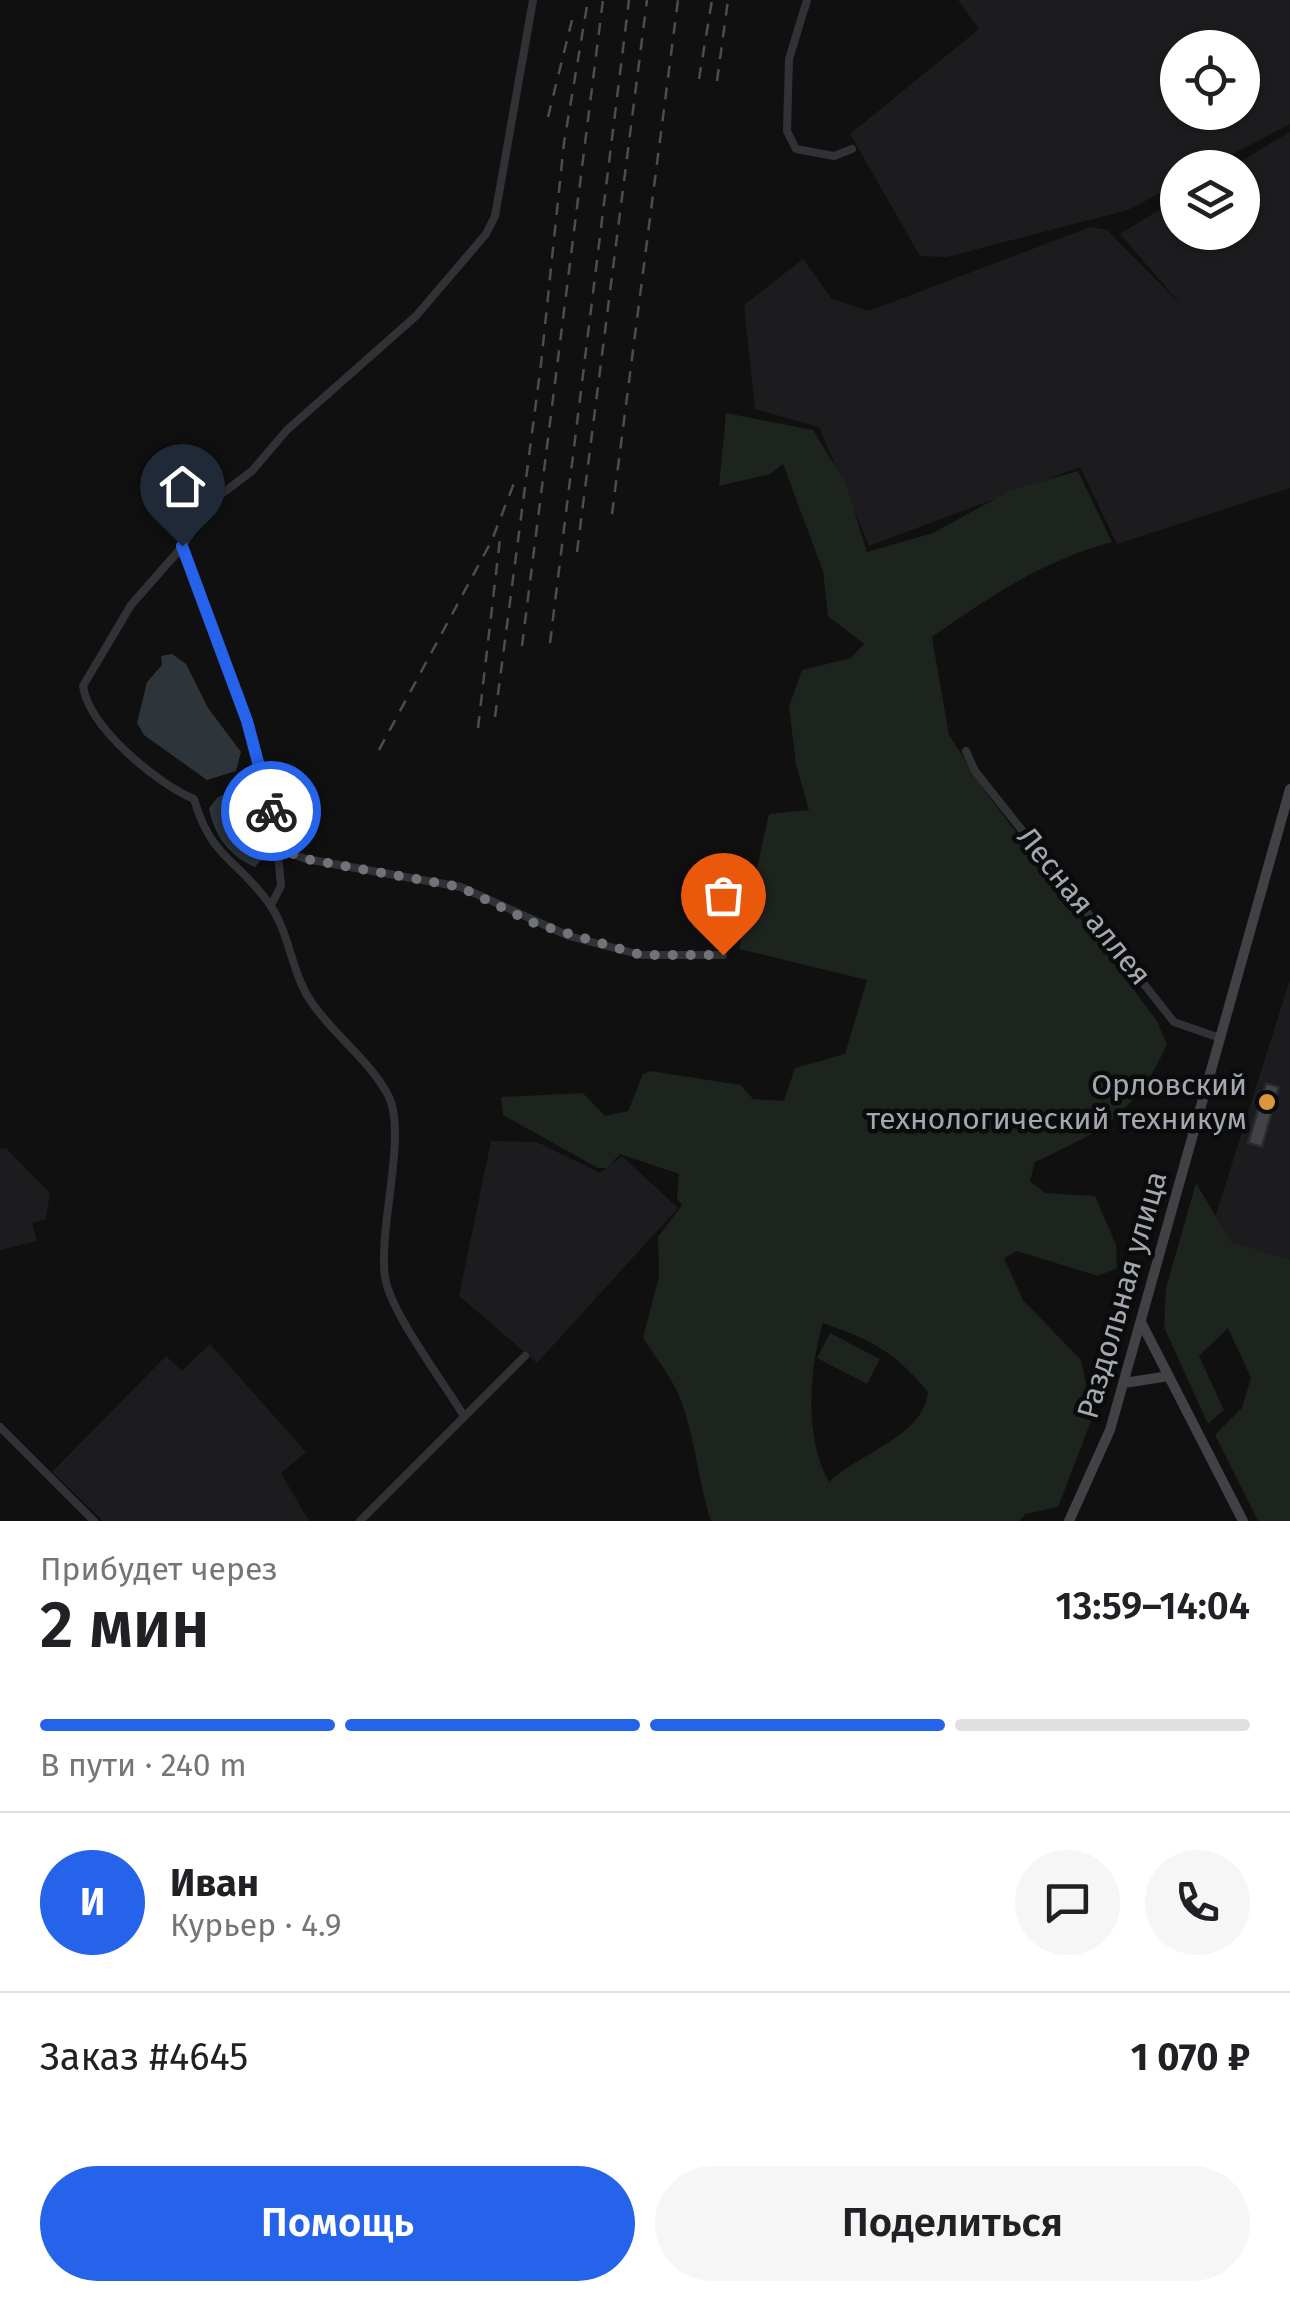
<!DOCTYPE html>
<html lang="ru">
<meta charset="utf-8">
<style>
body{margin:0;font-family:"Fira Sans",sans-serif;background:#f6f6f6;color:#202124;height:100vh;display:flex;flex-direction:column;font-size:38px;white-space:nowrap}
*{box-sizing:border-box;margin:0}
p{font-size:32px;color:#757577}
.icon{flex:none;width:55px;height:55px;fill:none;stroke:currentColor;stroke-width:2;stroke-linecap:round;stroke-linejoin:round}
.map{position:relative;height:1521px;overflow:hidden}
.details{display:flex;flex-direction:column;background:#fff;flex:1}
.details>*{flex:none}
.controls{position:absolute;left:1160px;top:30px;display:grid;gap:20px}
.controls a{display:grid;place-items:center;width:100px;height:100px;border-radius:50%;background:#fff;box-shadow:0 2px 8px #0004;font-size:50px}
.pin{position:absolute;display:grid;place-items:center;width:85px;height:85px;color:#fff;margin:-102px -42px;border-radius:50% 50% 50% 0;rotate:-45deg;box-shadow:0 0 10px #0007}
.pin .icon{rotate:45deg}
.courier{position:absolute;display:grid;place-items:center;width:100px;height:100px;margin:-50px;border:8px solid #2563eb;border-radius:50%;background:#fff;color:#222;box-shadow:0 2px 12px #0007}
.headline em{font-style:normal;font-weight:600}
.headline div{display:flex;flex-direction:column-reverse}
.headline{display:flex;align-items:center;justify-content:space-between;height:170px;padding:0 40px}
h1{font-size:65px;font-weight:600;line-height:75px}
.bar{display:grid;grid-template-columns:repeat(4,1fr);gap:15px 10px;align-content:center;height:120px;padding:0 40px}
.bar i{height:12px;border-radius:8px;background:#e0e0e0}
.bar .on{background:#2563eb}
.bar p{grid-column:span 4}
.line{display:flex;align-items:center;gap:25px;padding:0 40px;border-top:2px solid #e0e0e0}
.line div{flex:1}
.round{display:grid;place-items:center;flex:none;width:105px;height:105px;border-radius:52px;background:#f6f6f6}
.primary-button{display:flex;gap:20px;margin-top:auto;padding:20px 40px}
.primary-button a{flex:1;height:115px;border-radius:60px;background:#2563eb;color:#fff;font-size:40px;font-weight:600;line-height:115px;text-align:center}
.primary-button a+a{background:#f6f6f6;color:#202124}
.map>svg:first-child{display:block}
</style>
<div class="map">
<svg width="1290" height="1521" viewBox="0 0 1290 1521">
<rect width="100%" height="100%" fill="#101011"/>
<path fill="#1c1c1e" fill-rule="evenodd" d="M958,0H1290V124L1208,167L1178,168L1177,184L1128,210L947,257L920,256L850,134L979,29ZM1178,48H1242V112H1178Z
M1290,132V488L1117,544L1080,467L869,546L819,427L755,409L744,305L803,259L832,299L869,311L1090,227L1107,230L1183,307L1120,234L1177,199L1178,232H1242V168L1231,167Z
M1290,979V1266L1208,1240Z
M491,1141L537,1142L600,1173L622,1156L678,1208L537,1363L459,1296Z
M6,1148L50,1193L46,1219L32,1223L37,1241L0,1250V1149Z
M210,1344L306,1452L281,1473L309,1521H103L52,1472L166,1356L182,1371Z"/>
<path fill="#1d231d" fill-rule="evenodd" d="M726,413L813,430L846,484L867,552L933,533L1011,490L1078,471L1112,542C1044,560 989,597 932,637L949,735L988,795L1157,1021L1167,1044C1136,1114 1101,1132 1035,1162L1030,1181L1045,1193L1095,1196L1116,1245L1117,1268L1098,1276L1017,1251L1004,1258L1023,1300L1081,1360L1093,1416L1058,1507L1025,1514L1020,1521H711C697,1478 695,1432 677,1391C668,1373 654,1355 643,1338L659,1276L658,1237L682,1205L677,1199L679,1174L620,1154L607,1168H598L503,1115L501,1097L583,1093L605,1116L628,1111L643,1074L650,1071L741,1085L753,1099L784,1101L795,1068L845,1054L867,980L739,949L769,814L809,810L796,765L789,707L802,670L851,658L864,644L828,616L823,571L783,464L770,474L719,486ZM823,1323C873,1341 894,1351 928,1392C924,1436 859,1453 829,1482C804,1439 809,1369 823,1323Z
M1196,1183L1231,1242L1290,1260V1521H1258L1215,1435L1242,1408L1251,1378L1228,1328L1199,1356L1224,1410L1208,1424L1164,1327L1166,1288Z
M830,1333L880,1359L867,1384L817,1358Z"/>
<path fill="#2d353a" d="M172,654L186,664L208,708L241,752L236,771L207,780L144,735L137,723L147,682L162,665L161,656Z
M240,788H252C260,812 247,833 263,858L255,867C229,856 214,835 209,808L218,797Z"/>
<path fill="#424346" stroke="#2a2a2d" stroke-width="2.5" d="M1266,1083L1279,1087L1262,1147L1248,1143Z"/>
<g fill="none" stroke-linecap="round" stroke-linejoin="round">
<path stroke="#313236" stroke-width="8" d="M807,0L789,59L787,131L796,149L834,156L852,149
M182,547L247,721L276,832L281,886L271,905
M966,751L975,771L1174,1022L1220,1038
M278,848L306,859L461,887L569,936L641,955H723
M464,1416C444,1383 390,1312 385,1277C378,1227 408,1133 388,1095C368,1058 332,1034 310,1000C291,971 289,930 268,902C236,858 211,858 194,799C158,784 89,728 83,686L131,605L182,547L212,501L252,471L287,430L416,316L486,234L495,216L533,0
M0,1427L94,1521
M360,1521L525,1356"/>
<path stroke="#404245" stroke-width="10" d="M1142,1324L1243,1521
M1124,1383L1169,1376
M1069,1521L1110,1430L1290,789"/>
<path stroke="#4b4d50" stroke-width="2.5" stroke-dasharray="12 10" stroke-linecap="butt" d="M699,79L712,0
M717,81L728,0
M548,117L572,20
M612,514L678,0
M577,552L647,0
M550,643L629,0
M522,646L603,0
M495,717L541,364L564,143L588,0
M478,728L500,539
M379,750L492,540L516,478"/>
</g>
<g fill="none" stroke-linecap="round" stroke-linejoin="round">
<path stroke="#707378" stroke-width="10" stroke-dasharray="0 18" d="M271,811L278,848L306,859L460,887L536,924L641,955H723"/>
<path stroke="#2563eb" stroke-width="12" d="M182,546L247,721L271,811"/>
</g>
<circle fill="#dc973d" stroke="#0b0b0c" stroke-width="4" cx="1267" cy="1102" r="10"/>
<g text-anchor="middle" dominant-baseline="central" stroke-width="9" stroke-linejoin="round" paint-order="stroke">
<g font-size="30" fill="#a3a8b0" stroke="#0b0b0c">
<text transform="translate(1084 906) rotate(51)">Лесная аллея</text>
<text transform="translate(1122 1295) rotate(-74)">Раздольная улица</text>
</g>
<g font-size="30" fill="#a3a8b0" stroke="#0b0b0c" text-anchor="end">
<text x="1247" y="1085">Орловский<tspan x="1247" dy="34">технологический техникум</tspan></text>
</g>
</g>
</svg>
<div class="controls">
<a><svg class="icon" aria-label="locate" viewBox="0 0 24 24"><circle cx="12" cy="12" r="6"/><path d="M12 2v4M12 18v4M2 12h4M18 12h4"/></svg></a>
<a><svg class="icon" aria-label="layers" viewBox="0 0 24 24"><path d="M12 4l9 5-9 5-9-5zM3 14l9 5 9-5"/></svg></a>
</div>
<div class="pin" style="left:723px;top:955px;background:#ea580c"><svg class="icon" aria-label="bag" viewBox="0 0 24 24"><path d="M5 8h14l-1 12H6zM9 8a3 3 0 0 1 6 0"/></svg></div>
<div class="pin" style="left:182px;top:546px;background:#1f2937"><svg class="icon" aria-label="home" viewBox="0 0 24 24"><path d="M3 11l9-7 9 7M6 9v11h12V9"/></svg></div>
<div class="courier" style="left:271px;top:811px"><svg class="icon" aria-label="bike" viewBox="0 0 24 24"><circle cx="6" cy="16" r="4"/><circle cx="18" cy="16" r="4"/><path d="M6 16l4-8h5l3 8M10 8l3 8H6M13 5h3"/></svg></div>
</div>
<section class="details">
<div class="headline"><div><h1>2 мин</h1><p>Прибудет через</p></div><em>13:59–14:04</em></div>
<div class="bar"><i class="on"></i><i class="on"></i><i class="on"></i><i></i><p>В пути · 240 m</p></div>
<div class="line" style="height:180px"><b class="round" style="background:#2563eb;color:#fff">И</b><div><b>Иван</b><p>Курьер · 4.9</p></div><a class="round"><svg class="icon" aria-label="chat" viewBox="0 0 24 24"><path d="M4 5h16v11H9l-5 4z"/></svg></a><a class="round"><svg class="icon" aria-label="phone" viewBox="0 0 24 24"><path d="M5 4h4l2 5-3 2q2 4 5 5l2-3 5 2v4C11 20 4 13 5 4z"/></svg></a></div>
<div class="line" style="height:130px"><div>Заказ #4645</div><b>1 070 ₽</b></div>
<div class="primary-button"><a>Помощь</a><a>Поделиться</a></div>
</section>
